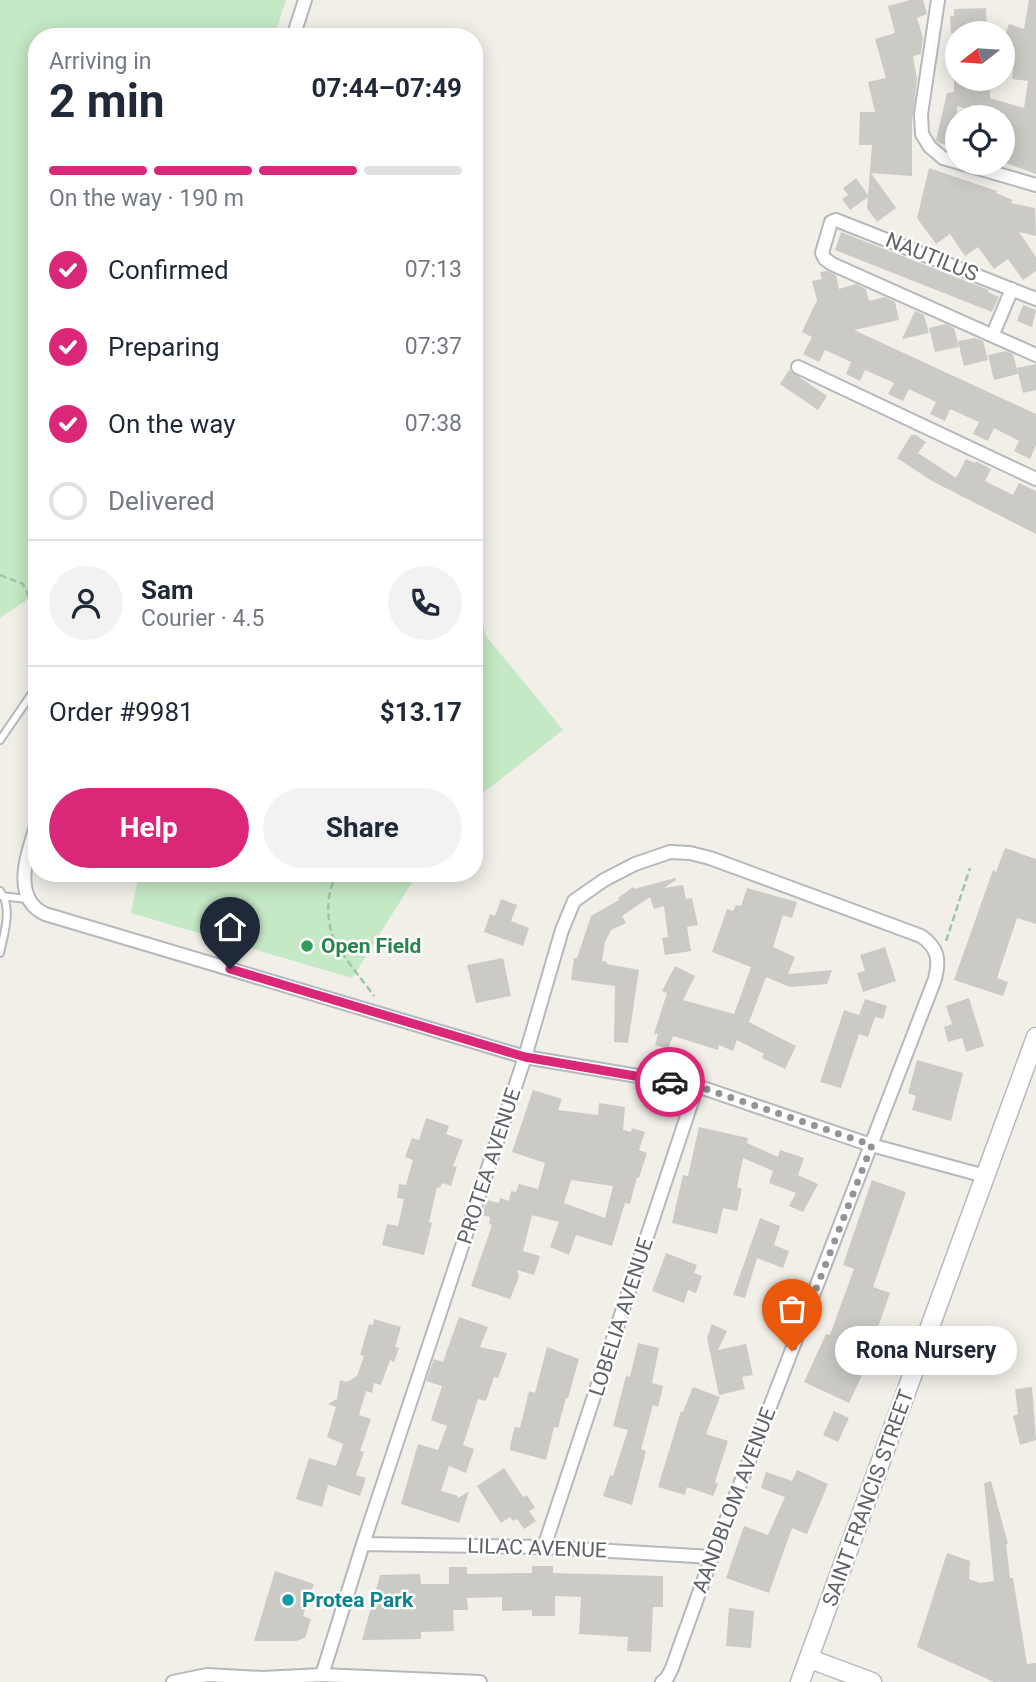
<!DOCTYPE html>
<meta charset="utf-8">
<style>
body{margin:0;font-family:Roboto,sans-serif;background:#f2f2f3;color:#1f2937;height:100vh;display:flex;flex-direction:column;font-size:26px;white-space:nowrap}
*{box-sizing:border-box;margin:0}
p{font-size:23px;color:#747a83}
.icon{flex:none;width:38px;height:38px;fill:none;stroke:currentColor;stroke-width:2;stroke-linecap:round;stroke-linejoin:round}
.map{position:relative;flex:1;overflow:hidden}
.drawer{position:absolute;left:28px;top:28px;width:455px;height:854px;display:flex;flex-direction:column;background:#fff;border-radius:28px;box-shadow:0 4px 18px #0003}
.drawer>*{flex:none}
.needle{width:46px;rotate:253deg}
.fabs{position:absolute;left:945px;top:21px;display:grid;gap:14px}
.fabs a{display:grid;place-items:center;width:70px;height:70px;border-radius:50%;background:#fff;box-shadow:0 4px 18px #0003;font-size:35px}
.pin{position:absolute;display:grid;place-items:center;width:60px;height:60px;color:#fff;margin:-72px -30px;border-radius:50% 50% 50% 0;rotate:-45deg;box-shadow:0 0 7px #0007}
.pin .icon{rotate:45deg}
.courier{position:absolute;display:grid;place-items:center;width:70px;height:70px;margin:-35px;border:5px solid #db2777;border-radius:50%;background:#fff;color:#222;box-shadow:0 2px 9px #0007}
.bubble{position:absolute;height:49px;border-radius:24px;background:#fff;box-shadow:0 4px 18px #0003;font-size:23px;font-weight:700;line-height:49px;text-align:center}
.head em{font-style:normal;font-weight:700}
.head div{display:flex;flex-direction:column-reverse}
.head{display:flex;align-items:center;justify-content:space-between;height:119px;padding:0 21px}
h1{font-size:46px;font-weight:700;line-height:52px}
.bar{display:grid;grid-template-columns:repeat(4,1fr);gap:10px 7px;align-content:center;height:84px;padding:0 21px}
.bar i{height:9px;border-radius:5px;background:#e0e1e3}
.bar .current{background:#db2777}
.bar p{grid-column:span 4}
.line{display:flex;align-items:center;gap:18px;padding:0 21px;border-top:2px solid #e0e1e3}
.line div{flex:1}
.round{display:grid;place-items:center;flex:none;width:74px;height:74px;border-radius:37px;background:#f2f2f3}
ol{padding:0 21px;list-style:none}
li{display:flex;align-items:center;gap:21px;height:77px}
li p{margin-inline-start:auto}
li .icon{padding:7px;border-radius:50%;background:#db2777;color:#fff;stroke-width:4}
li:last-child{color:#747a83}
li i{width:38px;height:38px;border:4px solid #e0e1e3;border-radius:50%}
.action{display:flex;gap:14px;margin-top:auto;padding:14px 21px}
.action a{flex:1;height:80px;border-radius:42px;background:#db2777;color:#fff;font-size:28px;font-weight:700;line-height:80px;text-align:center}
.action a+a{background:#f2f2f3;color:#1f2937}
.map>svg:first-child{display:block}
</style>
<div class="map">
<svg width="1036" height="1682" viewBox="0 0 1036 1682">
<rect width="100%" height="100%" fill="#f1efe8"/>
<path fill="#c5e8c5" d="M0,0H286L274,37H37V593L0,618Z
M474,596L486,636L563,730L474,800Z
M139,873H418L352,978L131,913Z"/>
<path fill="#cccac5" fill-rule="evenodd" d="M910,0H923L927,14L917,18L923,38L921,54L913,56L917,79L912,123V176L871,173L896,208L877,222L867,208L868,197L850,210L842,199L848,195L843,188L856,178L868,195L872,145H859L860,112H875L868,82L886,78L875,39L895,33L888,6Z
M1029,0H1036V174L1003,162V122L1005,114L972,105L971,110L957,106V148L939,143L936,140L947,93L954,92V77L975,83L974,86L990,90V98L1024,108L1028,81L1012,79L1015,51L1003,47V41L1009,24L1024,29Z
M986,8L987,33H951L950,16H954V9Z
M929,168L997,191L996,193L1013,200L1011,203L1035,208L1036,236L1019,232L1036,257V271L1023,280L1008,259L994,269L978,247L965,256L950,234L936,244L917,218Z
M841,232L989,290L988,292L999,297L992,312L835,250Z
M827,271L836,275L839,289L856,284L866,289L869,301L885,297L895,302L899,320L854,330L1036,414V445L1030,459L1014,451L1019,441L994,428L988,441L973,434L979,422L950,409L945,421L930,414L936,402L909,389L903,401L888,394L894,383L865,370L860,381L846,374L851,362L825,350L819,362L803,354L812,337L802,332L817,300L812,281L822,279L820,272Z
M1023,305L1036,310L1032,327L1017,321Z
M915,311L924,315L929,333L902,339Z
M946,324L954,328L959,347L935,352L929,328Z
M975,338L983,341L988,360L964,366L958,341Z
M1006,351L1013,354L1018,374L994,380L988,355Z
M1036,364V390L1023,393L1017,368Z
M789,370L827,396L818,410L780,384Z
M911,435H916L926,442L918,453L956,478L966,459L975,463L976,461L991,469L985,481L1013,495L1019,483L1036,491V534L932,481L897,458Z
M1005,848L1036,859V924L1017,918L997,978L1008,982L1003,996L954,980L993,870L996,872Z
M675,878L676,880L664,888L683,885L686,899L692,898L698,925L687,927L691,951L665,955L662,938L668,937L664,906L654,909L650,897L622,916L626,923L611,930L605,942L602,961L607,962V964L639,970L628,1043L614,1042L615,986L571,980L574,958H577L591,916L619,900L618,898L633,887L634,889Z
M747,888L797,902L792,918L783,915L773,947L795,957L788,974L832,970L827,984L790,987L766,977L749,1022L796,1046L785,1069L762,1058L764,1054L737,1040L733,1051L719,1045L718,1050L673,1036L668,1049L655,1045L658,1034H654L667,993L662,991L675,966L695,976L683,1000L734,1014L751,967L712,952L727,909L733,911L736,905L741,906Z
M501,899L517,905L511,921L529,928L523,946L484,932L490,914L495,916Z
M885,947L896,981L863,992L857,973L865,971L860,955Z
M503,958L511,996L476,1003L467,965Z
M969,998L984,1046L966,1052L962,1038L948,1042L944,1027L952,1024L946,1006Z
M865,999L887,1006L883,1019L875,1017L868,1037L859,1034L841,1088L820,1082L844,1010L859,1015Z
M917,1060L963,1073L951,1121L912,1110L916,1096L908,1093Z
M533,1090L562,1099L558,1110L598,1115L599,1103L625,1107L623,1130L631,1132L632,1128L645,1132L639,1150L647,1153L639,1178L637,1177L630,1204L625,1203L612,1246L576,1235L569,1255L550,1247L559,1222L532,1215L523,1251L540,1256L534,1275L517,1270L519,1277L510,1299L471,1286L492,1225L489,1224L490,1217L482,1215L487,1200L499,1203L500,1198L509,1201L511,1191L516,1192L519,1184L538,1189L545,1163L512,1152ZM571,1180L613,1186L605,1218L564,1203Z
M426,1118L449,1126L446,1134L463,1140L453,1166L457,1167L451,1186L442,1183L440,1188L437,1187L429,1222L432,1223L424,1255L382,1245L387,1224L398,1226L404,1199L397,1198L399,1184L406,1185L413,1160L405,1157L412,1138L419,1140Z
M699,1127L748,1138L747,1143L778,1157L780,1150L804,1158L798,1175L818,1184L803,1212L789,1206L796,1193L769,1183L773,1171L743,1158L737,1187L742,1189L737,1211L723,1208L717,1234L672,1223L683,1175L688,1176Z
M872,1180L906,1192L873,1287L890,1293L870,1350L873,1352L849,1403L804,1382L826,1334L830,1335L854,1269L843,1265Z
M760,1218L780,1226L774,1245L789,1251L783,1268L757,1258L745,1298L733,1295Z
M666,1253L697,1265L694,1273L702,1276L696,1293L688,1290L684,1303L652,1291Z
M459,1317L488,1327L480,1347L507,1353L498,1378L494,1377L486,1401L478,1399L463,1445L474,1449L466,1473L449,1466L441,1491L458,1496L457,1499L469,1491L459,1523L401,1504L418,1444L438,1450L447,1426L431,1420L442,1386L426,1381L434,1359L443,1362Z
M374,1319L401,1327L395,1347L399,1348L394,1362L390,1360L381,1385L374,1383L372,1393L366,1391L359,1415L371,1419L360,1451L364,1452L356,1475L366,1478L360,1496L328,1485L322,1507L296,1499L309,1458L336,1466L343,1444L327,1437L336,1407L328,1404L337,1399L340,1380L347,1382L357,1376L364,1356L360,1355L369,1324L373,1325Z
M712,1324L727,1331L718,1350L746,1344L753,1375L742,1377L745,1389L719,1395L707,1338Z
M638,1343L659,1348L652,1383L663,1386L658,1407L653,1405L641,1449L646,1451L632,1505L603,1496L610,1475L613,1476L628,1430L613,1426L626,1376L630,1377Z
M547,1347L579,1359L568,1398H566L558,1428L554,1427L546,1460L510,1450V1445L515,1427L520,1428L529,1391L535,1393Z
M693,1387L720,1397L706,1434L728,1441L715,1482L718,1484L713,1496L687,1487L685,1495L658,1487L681,1411L683,1412Z
M1032,1387L1036,1440L1020,1445L1013,1416L1018,1414L1015,1389Z
M834,1411L849,1418L838,1442L823,1435Z
M504,1468L523,1497L527,1495L535,1508L529,1511L536,1521L524,1529L517,1519L513,1521L510,1517L501,1523L477,1486Z
M797,1470L828,1484L807,1534L792,1528L769,1593L726,1578L744,1526L768,1535L785,1497L761,1488L766,1472L792,1481Z
M991,1481L1008,1544H1006L1010,1578H1013L1027,1664L1036,1663V1682H994L917,1647L947,1553L970,1561L969,1579L980,1583L994,1581L984,1483Z
M532,1566H553V1573L663,1576V1607H653L651,1652L627,1651L628,1637L579,1634L581,1597L555,1596V1616H532V1610L502,1611V1597L467,1598L468,1610H453L454,1631L421,1632V1639L362,1640L380,1575L420,1574L421,1584H449V1567H467V1574L532,1573Z
M275,1571L314,1584L303,1616L311,1619L305,1638L296,1641H254Z
M729,1608L754,1611L751,1648L726,1646Z"/>
<g fill="none" stroke-linecap="round" stroke-linejoin="round">
<g stroke="#b5b8bc" stroke-width="10">
<path id="lane" d="M0,740L37,686
M0,891C13,907 4,934 0,953
M1,896L27,899"/>
</g>
<g stroke="#b5b8bc" stroke-width="16">
<path id="street" d="M938,0L921,114L922,134L930,147L943,158L1036,185
M293,37L305,0
M1036,299L836,220L831,222L822,253L825,259L832,264L1036,355
M993,334L1012,289
M798,367L1036,479
M37,824C27,853 11,898 45,914L525,1057L697,1086L871,1145L985,1176
M363,1544L544,1547L712,1557
M544,1547L697,1086
M322,1675L363,1544L525,1057L562,930L574,901L604,880L635,864L670,852L690,853L710,858L921,936C938,948 940,959 935,979L712,1557L672,1668L667,1678L662,1682
M173,1682L207,1675L262,1678L322,1675L480,1682"/>
</g>
<g stroke="#b6babf" stroke-width="21">
<path id="secondary" d="M810,1659L872,1682
M800,1682L1036,1037"/>
</g>
<path stroke="#9cc7a9" stroke-width="2.5" stroke-dasharray="7 3.5" stroke-linecap="butt" d="M0,575L23,584L37,615
M338,873C326,890 326,918 333,937C339,952 364,982 374,996
M946,941L970,868"/>
<use href="#lane" stroke="#fff" stroke-width="6"/>
<use href="#street" stroke="#fff" stroke-width="12"/>
<use href="#secondary" stroke="#fff" stroke-width="18"/>
</g>
<g fill="none" stroke-linecap="round" stroke-linejoin="round">
<path stroke="#929495" stroke-width="7" stroke-dasharray="0 12.6" d="M670,1082L697,1086L872,1145L792,1351"/>
<path stroke="#db2777" stroke-width="9" d="M230,969L525,1057L670,1082"/>
</g>
<circle fill="#2e9e5b" stroke="#fff" stroke-width="2.5" cx="307" cy="946" r="7"/>
<circle fill="#0f9aa8" stroke="#fff" stroke-width="2.5" cx="288" cy="1600" r="7"/>
<g text-anchor="middle" dominant-baseline="central" stroke-width="5" stroke-linejoin="round" paint-order="stroke">
<g font-size="21" fill="#5f6368" stroke="#fff">
<text transform="translate(932 257) rotate(22)">NAUTILUS</text>
<text transform="translate(489 1166) rotate(-72)">PROTEA AVENUE</text>
<text transform="translate(621 1317) rotate(-72)">LOBELIA AVENUE</text>
<text transform="translate(868 1498) rotate(-70)">SAINT FRANCIS STREET</text>
<text transform="translate(734 1500) rotate(-69)">AANDBLOM AVENUE</text>
<text transform="translate(537 1548) rotate(2)">LILAC AVENUE</text>
</g>
<g font-size="21" font-weight="bold" fill="#27864d" stroke="#fff" text-anchor="start">
<text x="321" y="946">Open Field</text>
</g>
<g font-size="21" font-weight="bold" fill="#0d838f" stroke="#fff" text-anchor="start">
<text x="302" y="1600">Protea Park</text>
</g>
</g>
</svg>
<div class="fabs">
<a><svg class="needle" viewBox="-14 -14 28 28"><path d="M0-13l5 13h-10z" fill="#e53935"/><path d="M0 13l5-13h-10z" fill="#747a83"/></svg></a>
<a><svg class="icon" aria-label="locate" viewBox="0 0 24 24"><circle cx="12" cy="12" r="6"/><path d="M12 2v4M12 18v4M2 12h4M18 12h4"/></svg></a>
</div>
<div class="pin" style="left:792px;top:1351px;background:#ea580c"><svg class="icon" aria-label="bag" viewBox="0 0 24 24"><path d="M5 8h14l-1 12H6zM9 8a3 3 0 0 1 6 0"/></svg></div>
<div class="pin" style="left:230px;top:969px;background:#1f2937"><svg class="icon" aria-label="home" viewBox="0 0 24 24"><path d="M3 11l9-7 9 7M6 9v11h12V9"/></svg></div>
<div class="courier" style="left:670px;top:1082px"><svg class="icon" aria-label="car" viewBox="0 0 24 24"><path d="M5 17H2v-5l4-1 3-4h7l3 4 3 1v5h-3M9 17h6M6 11h13"/><circle cx="7" cy="17" r="2"/><circle cx="17" cy="17" r="2"/></svg></div>
<div class="bubble" style="left:835px;top:1326px;width:182px">Rona Nursery</div>
<section class="drawer">
<div class="head"><div><h1>2 min</h1><p>Arriving in</p></div><em>07:44–07:49</em></div>
<div class="bar"><i class="current"></i><i class="current"></i><i class="current"></i><i></i><p>On the way · 190 m</p></div>
<ol>
<li><svg class="icon" aria-label="check" viewBox="0 0 24 24"><path d="M5 12l5 5 9-10"/></svg>Confirmed<p>07:13</p></li>
<li><svg class="icon" aria-label="check" viewBox="0 0 24 24"><path d="M5 12l5 5 9-10"/></svg>Preparing<p>07:37</p></li>
<li><svg class="icon" aria-label="check" viewBox="0 0 24 24"><path d="M5 12l5 5 9-10"/></svg>On the way<p>07:38</p></li>
<li><i></i>Delivered</li>
</ol>
<div class="line" style="height:126px"><a class="round"><svg class="icon" aria-label="person" viewBox="0 0 24 24"><circle cx="12" cy="8" r="4"/><path d="M4 21q1-7 8-7t8 7"/></svg></a><div><b>Sam</b><p>Courier · 4.5</p></div><a class="round"><svg class="icon" aria-label="phone" viewBox="0 0 24 24"><path d="M5 4h4l2 5-3 2q2 4 5 5l2-3 5 2v4C11 20 4 13 5 4z"/></svg></a></div>
<div class="line" style="height:91px"><div>Order #9981</div><b>$13.17</b></div>
<div class="action"><a>Help</a><a>Share</a></div>
</section>
</div>
